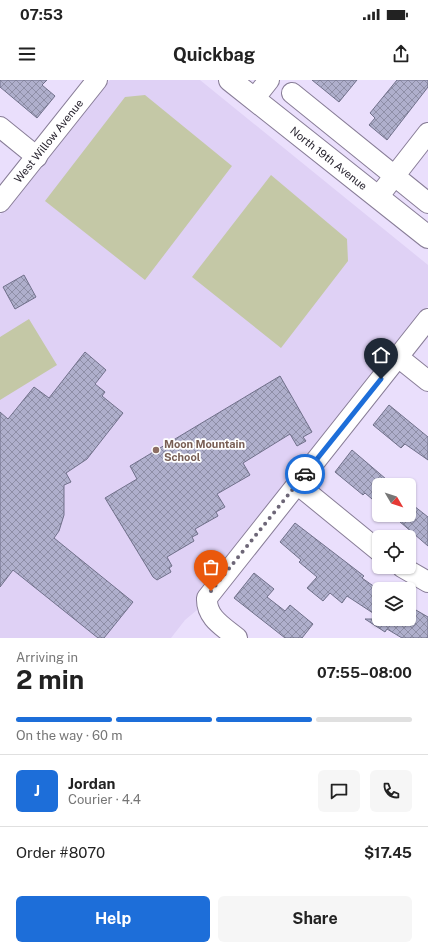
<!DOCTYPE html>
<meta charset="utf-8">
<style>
body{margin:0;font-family:"Public Sans",sans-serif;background:#f6f6f6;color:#222;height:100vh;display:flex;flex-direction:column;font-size:15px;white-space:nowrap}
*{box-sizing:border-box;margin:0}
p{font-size:13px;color:#767676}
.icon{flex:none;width:22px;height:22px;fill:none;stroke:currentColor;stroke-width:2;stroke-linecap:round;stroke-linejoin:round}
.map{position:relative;height:558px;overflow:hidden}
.drawer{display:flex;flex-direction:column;background:#fff;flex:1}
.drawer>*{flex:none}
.needle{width:26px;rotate:129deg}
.buttons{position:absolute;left:372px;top:398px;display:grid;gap:8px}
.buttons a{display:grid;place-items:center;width:44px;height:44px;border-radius:6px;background:#fff;box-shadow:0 1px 3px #0004;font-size:20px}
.pin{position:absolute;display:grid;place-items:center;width:34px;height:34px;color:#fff;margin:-41px -17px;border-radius:50% 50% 50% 0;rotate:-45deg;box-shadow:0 0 4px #0007}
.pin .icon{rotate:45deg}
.courier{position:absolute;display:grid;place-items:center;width:40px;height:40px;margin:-20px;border:3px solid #1d6ed9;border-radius:50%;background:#fff;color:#222;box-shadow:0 1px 5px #0007}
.summary em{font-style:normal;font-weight:700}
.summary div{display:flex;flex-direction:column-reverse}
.summary{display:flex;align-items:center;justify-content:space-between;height:68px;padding:0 16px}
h1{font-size:26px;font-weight:700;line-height:30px}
.bar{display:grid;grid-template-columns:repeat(4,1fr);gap:6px 4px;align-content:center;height:48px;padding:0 16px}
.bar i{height:5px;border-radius:3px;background:#e0e0e0}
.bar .on{background:#1d6ed9}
.bar p{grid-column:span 4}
.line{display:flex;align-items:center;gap:10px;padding:0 16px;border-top:1px solid #e0e0e0}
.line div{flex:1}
.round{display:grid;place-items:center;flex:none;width:42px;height:42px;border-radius:6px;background:#f6f6f6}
.cta{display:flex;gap:8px;margin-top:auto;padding:8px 16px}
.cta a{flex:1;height:46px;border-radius:6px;background:#1d6ed9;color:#fff;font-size:16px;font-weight:700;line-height:46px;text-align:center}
.cta a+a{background:#f6f6f6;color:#222}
.status{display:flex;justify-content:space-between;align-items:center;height:28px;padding:0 20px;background:#fff;direction:ltr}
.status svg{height:11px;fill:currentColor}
header{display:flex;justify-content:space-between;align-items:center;height:52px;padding:0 16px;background:#fff;font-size:18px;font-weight:700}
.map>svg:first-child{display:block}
</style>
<div class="status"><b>07:53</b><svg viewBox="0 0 49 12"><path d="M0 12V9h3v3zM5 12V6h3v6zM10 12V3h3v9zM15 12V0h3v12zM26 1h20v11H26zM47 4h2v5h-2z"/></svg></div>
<header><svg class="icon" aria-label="menu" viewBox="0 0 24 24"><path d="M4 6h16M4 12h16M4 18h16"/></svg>Quickbag<svg class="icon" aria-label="share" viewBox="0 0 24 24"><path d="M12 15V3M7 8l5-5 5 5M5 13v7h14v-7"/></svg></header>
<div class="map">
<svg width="428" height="558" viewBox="0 0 428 558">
<defs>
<pattern id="building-cross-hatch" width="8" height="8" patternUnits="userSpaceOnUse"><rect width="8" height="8" fill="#afafcc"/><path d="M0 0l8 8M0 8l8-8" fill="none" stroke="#8e8ea6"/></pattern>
</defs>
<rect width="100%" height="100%" fill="#eadffc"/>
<path fill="#dfd1f5" d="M110,0H200L428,185V226L198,514L197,530L185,540L171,558H0V135Z"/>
<path fill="#c4c8a6" d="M145,15L232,86L145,200L45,121L125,17Z
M271,95L347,159L348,181L281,268L192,197Z
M29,239L57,285L0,320V257Z"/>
<path fill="url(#building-cross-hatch)" stroke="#70708a" d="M0,0H47L42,5L55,16L37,38L0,7Z
M312,0H357L339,22Z
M397,0H428V7L387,60L369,45L375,38L370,33Z
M24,195L36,217L15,229L3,207Z
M85,272L106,290L95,304L105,312L102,316L123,333L87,379L66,393L71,402L64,405V435L59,451L54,458L133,522L104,558H98L13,490L0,507V332L8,339L34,307L49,318Z
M280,296L312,352L303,357L306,361L297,366L290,354L243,383L250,395L217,414L225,427L216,432L218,436L195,449L198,454L192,457L194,461L167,477L172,486L169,488L171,492L157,500L153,497L105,418L137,399L130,386Z
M389,325L428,357V380L405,364L401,368L373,345Z
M352,370L393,405H379V425L365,413L363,415L335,392Z
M409,422L428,437V466L392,435H409Z
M295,443L364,496L362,498L379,510V537L347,516L342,523L330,513L323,521L307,508L317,497L299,482L301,480L280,462Z
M254,493L274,509L267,517L285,531L290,525L313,544L302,558H285L234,518Z
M409,526L428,537V558H402L387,549L385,552L365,539H409Z"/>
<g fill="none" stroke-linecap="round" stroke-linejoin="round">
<g stroke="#887d97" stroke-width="22">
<g id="minor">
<path d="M292,13L428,123"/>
<path d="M254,19L269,0"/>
<path d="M0,47L37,77"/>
<path d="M378,117L428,53"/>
<path id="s1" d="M0,122L97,0"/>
<path d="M398,277L428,301"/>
<path d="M297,404L379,471"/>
<path d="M402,487L428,502"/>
<path d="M237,558C224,547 206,538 207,518L428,239"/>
</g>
</g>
<g stroke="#887d97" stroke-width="24">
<g id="major">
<path id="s2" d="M230,0L428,157"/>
</g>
</g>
<use href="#minor" stroke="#fff" stroke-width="20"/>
<use href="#major" stroke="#fff" stroke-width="22"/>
</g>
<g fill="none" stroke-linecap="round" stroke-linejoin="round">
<path stroke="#6d6677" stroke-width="4" stroke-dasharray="0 7.2" d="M211,511L305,394"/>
<path stroke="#1d6ed9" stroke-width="5" d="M305,394L381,299"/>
</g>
<circle fill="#8d6e63" stroke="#fff" stroke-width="1.5" cx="156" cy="370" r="4"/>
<g text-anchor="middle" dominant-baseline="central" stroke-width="3.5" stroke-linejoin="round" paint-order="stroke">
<g font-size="11" fill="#292530" stroke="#fff">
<text stroke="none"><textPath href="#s1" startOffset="78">West Willow Avenue</textPath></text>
<text stroke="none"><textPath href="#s2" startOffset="126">North 19th Avenue</textPath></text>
</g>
<g font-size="11" font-weight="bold" fill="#785e54" stroke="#fff" text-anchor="start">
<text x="164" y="364">Moon Mountain<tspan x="164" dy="13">School</tspan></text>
</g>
</g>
</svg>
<div class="buttons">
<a><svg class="needle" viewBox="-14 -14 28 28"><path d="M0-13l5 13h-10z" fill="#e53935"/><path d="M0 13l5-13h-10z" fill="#767676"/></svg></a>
<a><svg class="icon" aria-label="locate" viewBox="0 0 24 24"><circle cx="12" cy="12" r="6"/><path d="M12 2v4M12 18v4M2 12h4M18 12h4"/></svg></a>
<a><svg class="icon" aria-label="layers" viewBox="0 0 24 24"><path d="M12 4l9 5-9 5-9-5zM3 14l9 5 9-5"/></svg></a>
</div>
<div class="pin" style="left:211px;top:511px;background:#ea580c"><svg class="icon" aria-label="bag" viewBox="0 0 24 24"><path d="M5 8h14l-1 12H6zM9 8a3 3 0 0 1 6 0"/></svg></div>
<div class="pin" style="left:381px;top:299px;background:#1f2937"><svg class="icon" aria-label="home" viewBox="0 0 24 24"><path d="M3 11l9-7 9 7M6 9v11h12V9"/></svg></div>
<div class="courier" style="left:305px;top:394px"><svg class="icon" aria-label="car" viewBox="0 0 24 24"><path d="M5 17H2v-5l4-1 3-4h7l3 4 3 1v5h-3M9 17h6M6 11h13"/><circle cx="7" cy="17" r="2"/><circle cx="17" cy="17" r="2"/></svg></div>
</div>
<section class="drawer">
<div class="summary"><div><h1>2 min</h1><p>Arriving in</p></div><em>07:55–08:00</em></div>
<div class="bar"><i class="on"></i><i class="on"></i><i class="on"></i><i></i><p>On the way · 60 m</p></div>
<div class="line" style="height:72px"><b class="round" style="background:#1d6ed9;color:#fff">J</b><div><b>Jordan</b><p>Courier · 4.4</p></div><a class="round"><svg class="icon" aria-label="chat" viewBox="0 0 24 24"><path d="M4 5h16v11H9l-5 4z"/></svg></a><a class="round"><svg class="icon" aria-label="phone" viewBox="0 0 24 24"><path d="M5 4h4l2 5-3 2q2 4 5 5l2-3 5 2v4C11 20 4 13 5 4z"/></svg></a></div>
<div class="line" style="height:52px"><div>Order #8070</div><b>$17.45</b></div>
<div class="cta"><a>Help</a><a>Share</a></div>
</section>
